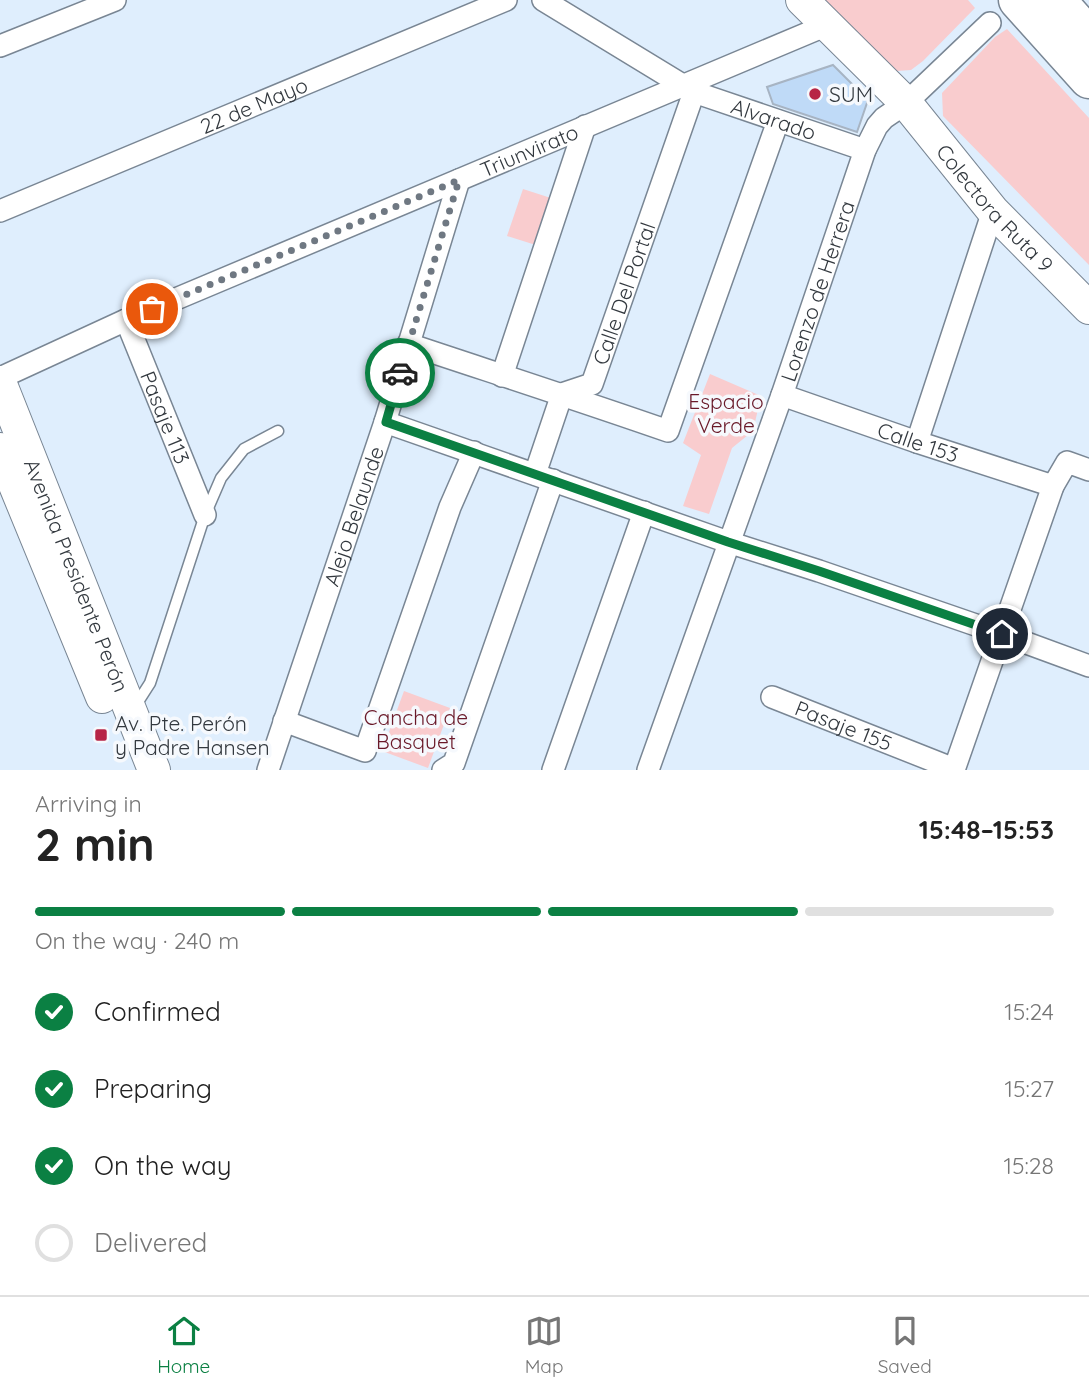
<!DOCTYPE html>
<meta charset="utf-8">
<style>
body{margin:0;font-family:Quicksand,sans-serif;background:#f2f2f2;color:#222;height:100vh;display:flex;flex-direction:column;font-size:26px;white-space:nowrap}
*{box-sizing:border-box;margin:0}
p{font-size:23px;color:#767676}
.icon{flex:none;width:38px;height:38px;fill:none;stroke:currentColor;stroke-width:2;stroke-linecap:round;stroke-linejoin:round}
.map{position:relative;height:770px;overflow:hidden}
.drawer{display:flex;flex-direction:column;background:#fff;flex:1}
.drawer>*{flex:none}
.pin{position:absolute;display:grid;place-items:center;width:60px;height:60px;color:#fff;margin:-30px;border:4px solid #fff;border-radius:50%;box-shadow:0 2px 7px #0007}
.courier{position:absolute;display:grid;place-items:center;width:70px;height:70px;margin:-35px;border:5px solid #0b8043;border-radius:50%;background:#fff;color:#222;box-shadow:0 2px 9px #0007}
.head em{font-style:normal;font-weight:700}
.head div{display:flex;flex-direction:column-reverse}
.head{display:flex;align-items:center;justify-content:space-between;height:119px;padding:0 35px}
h1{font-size:46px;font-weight:700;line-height:52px}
.bar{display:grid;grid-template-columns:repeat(4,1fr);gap:10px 7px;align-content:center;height:84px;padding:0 35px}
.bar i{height:9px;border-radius:5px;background:#e0e0e0}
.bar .on{background:#0b8043}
.bar p{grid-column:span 4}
ol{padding:0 35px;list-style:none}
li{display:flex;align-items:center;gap:21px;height:77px}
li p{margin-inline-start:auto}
li .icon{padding:7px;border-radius:50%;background:#0b8043;color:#fff;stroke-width:4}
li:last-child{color:#767676}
li i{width:38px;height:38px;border:4px solid #e0e0e0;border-radius:50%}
.tab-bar{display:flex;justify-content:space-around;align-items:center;height:98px;border-top:2px solid #e0e0e0;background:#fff;font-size:19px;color:#767676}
.tab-bar a{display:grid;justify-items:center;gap:4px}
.tab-bar .on{color:#0b8043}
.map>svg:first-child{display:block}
</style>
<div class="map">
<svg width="1089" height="770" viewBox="0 0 1089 770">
<rect width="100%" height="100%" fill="#dfeefd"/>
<path fill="#f9ccce" d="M824,0H968L975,8L923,61L911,70L897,71L887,65Z
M1007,29L1089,118V265L943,116L942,93L995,37Z
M523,189L557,200L542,247L507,236Z
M710,374L761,396L753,431L732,448L709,514L683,506L701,455L683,443Z
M404,691L450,708L428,768L382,751Z"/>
<path fill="#bfdaf7" stroke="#a7b4c3" stroke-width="2" d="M833,65L868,100L857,132L773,104L767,87Z"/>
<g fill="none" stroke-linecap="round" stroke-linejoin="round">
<g stroke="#798694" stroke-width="13">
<path id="lane" d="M134,708L150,683L205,515L221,478L244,449L278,431"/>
</g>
<g stroke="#798694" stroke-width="24">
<g id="street">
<path id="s1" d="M543,0L694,92L865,150"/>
<path d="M0,46L115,0"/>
<path id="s2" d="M0,211L506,0"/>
<path id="s3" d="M126,320L205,515"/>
<path d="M408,344C495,373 582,401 668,431L778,121"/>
<path d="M502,376L585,126L582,133"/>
<path id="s4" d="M0,378L126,320L827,25"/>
<path id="s5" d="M782,395L917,442L1053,486"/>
<path d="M385,422L728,542L819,571L1002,634L1089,666"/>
<path d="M917,442L993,211"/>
<path id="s6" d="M535,474L562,394L592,384L694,92"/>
<path id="s7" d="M772,697L954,769"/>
<path d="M284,721L365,751L450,507L474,452"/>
<path id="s8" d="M268,770L385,422L459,180"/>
<path d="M443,770L454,763L553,480"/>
<path d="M553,770L644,512"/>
<path id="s9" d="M648,770L782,395L865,150L877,126L884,118L906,103L990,23"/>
<path d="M954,770L1053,486L1067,462L1089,470"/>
</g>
</g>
<g stroke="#798694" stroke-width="34">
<g id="secondary">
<path id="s10" d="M802,0L906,103L993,211L1089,308"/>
<path id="s11" d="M0,382L154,770"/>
<path d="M0,449L102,697"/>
</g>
</g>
<g stroke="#798694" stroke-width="41">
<path id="highway" d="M1018,0L1089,79
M1056,0L1089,37"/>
</g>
<use href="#lane" stroke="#fff" stroke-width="10"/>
<use href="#street" stroke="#fff" stroke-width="21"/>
<use href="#secondary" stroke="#fff" stroke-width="32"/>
<use href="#highway" stroke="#fff" stroke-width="38"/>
</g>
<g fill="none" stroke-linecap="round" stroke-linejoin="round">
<path stroke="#6f7882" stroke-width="7" stroke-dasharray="0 12.6" d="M152,309L459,180L400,373"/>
<path stroke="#0b8043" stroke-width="9" d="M400,373L386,422L728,542L819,571L1002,634"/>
</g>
<g fill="#b72546" stroke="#f6f9fd" stroke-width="2.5">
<circle cx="815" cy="94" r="7"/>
<rect x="94" y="728" width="14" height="14" rx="3.5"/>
</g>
<g text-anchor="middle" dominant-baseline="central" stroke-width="7" stroke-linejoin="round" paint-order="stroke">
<g font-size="21" fill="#33393f" stroke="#f6f9fd" text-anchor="start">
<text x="829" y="94">SUM</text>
<text x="115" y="723">Av. Pte. Perón<tspan x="115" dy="24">y Padre Hansen</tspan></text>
</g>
<g font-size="21" fill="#33393f" stroke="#f6f9fd">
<text stroke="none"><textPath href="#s2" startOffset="275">22 de Mayo</textPath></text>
<text stroke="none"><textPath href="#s1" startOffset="261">Alvarado</textPath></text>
<text stroke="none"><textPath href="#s4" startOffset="576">Triunvirato</textPath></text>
<text stroke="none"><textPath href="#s10" startOffset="284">Colectora Ruta 9</textPath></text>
<text stroke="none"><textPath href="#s9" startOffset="508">Lorenzo de Herrera</textPath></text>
<text stroke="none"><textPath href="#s6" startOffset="212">Calle Del Portal</textPath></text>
<text stroke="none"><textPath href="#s3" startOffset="105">Pasaje 113</textPath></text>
<text stroke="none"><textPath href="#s5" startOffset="144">Calle 153</textPath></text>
<text stroke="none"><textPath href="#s8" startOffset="268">Alejo Belaunde</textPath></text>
<text stroke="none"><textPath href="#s11" startOffset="208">Avenida Presidente Perón</textPath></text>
<text stroke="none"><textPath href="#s7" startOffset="77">Pasaje 155</textPath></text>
</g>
<g font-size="21" fill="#691828" stroke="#f6f9fd">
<text x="726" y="401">Espacio<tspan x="726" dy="24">Verde</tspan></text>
<text x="416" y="717">Cancha de<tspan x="416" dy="24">Basquet</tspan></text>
</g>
</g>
</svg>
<div class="pin" style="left:152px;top:309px;background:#ea580c"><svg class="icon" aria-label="bag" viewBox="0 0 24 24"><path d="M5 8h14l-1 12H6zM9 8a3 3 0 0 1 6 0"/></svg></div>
<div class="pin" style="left:1002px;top:634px;background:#1f2937"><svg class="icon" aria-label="home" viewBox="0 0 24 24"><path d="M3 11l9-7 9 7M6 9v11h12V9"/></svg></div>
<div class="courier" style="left:400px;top:373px"><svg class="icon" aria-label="car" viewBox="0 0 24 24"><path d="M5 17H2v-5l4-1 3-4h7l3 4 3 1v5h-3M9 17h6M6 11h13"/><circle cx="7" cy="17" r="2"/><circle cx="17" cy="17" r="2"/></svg></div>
</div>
<section class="drawer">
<div class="head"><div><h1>2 min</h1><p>Arriving in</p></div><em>15:48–15:53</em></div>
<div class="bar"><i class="on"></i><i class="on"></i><i class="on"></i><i></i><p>On the way · 240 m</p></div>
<ol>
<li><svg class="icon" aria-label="check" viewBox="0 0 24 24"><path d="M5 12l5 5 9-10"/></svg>Confirmed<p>15:24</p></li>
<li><svg class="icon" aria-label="check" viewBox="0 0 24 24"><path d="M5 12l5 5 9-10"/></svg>Preparing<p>15:27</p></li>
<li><svg class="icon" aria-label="check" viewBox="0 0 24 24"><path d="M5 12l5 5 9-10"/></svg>On the way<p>15:28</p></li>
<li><i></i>Delivered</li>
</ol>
</section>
<nav class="tab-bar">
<a class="on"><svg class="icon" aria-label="home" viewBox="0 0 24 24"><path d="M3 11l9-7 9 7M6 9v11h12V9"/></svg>Home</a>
<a><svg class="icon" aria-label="map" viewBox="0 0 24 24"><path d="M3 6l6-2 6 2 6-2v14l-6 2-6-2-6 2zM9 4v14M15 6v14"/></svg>Map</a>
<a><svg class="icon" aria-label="saved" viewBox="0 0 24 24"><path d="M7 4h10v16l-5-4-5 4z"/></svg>Saved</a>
</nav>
